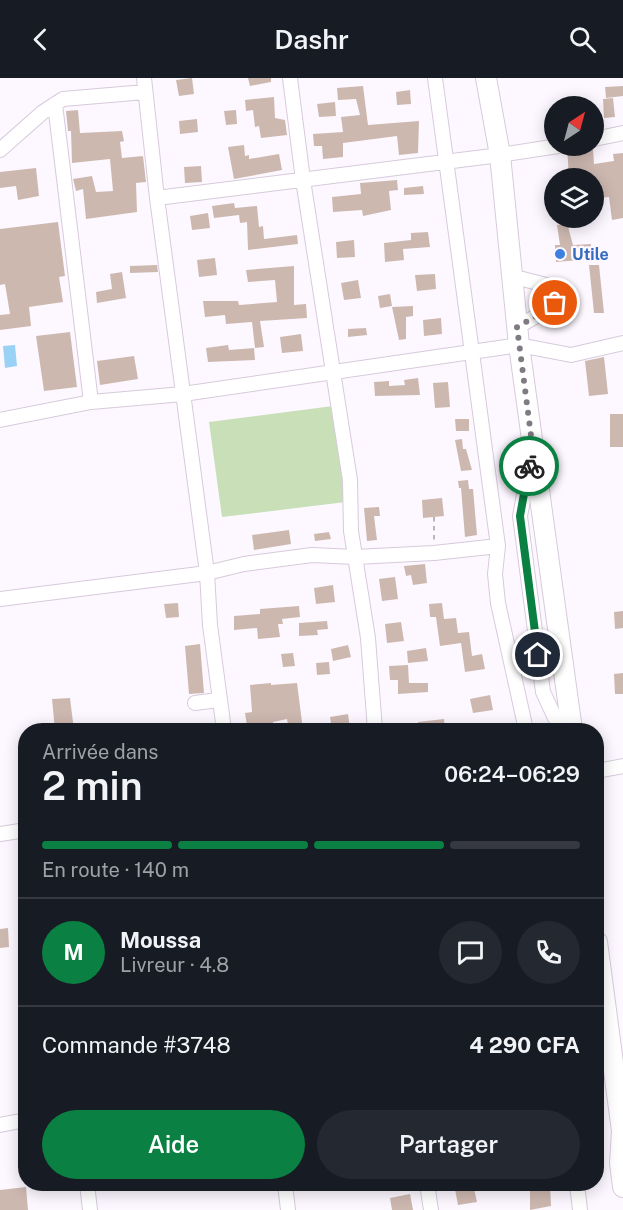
<!DOCTYPE html>
<html lang="fr">
<meta charset="utf-8">
<style>
body{margin:0;font-family:"Public Sans",sans-serif;background:#242831;color:#f1f3f6;height:100vh;display:flex;flex-direction:column;font-size:22px;white-space:nowrap}
*{box-sizing:border-box;margin:0}
p{font-size:20px;color:#9ea1a6}
.icon{flex:none;width:33px;height:33px;fill:none;stroke:currentColor;stroke-width:2;stroke-linecap:round;stroke-linejoin:round}
.map{position:relative;flex:1;overflow:hidden}
.side{position:absolute;left:18px;top:645px;width:586px;height:468px;display:flex;flex-direction:column;background:#171b24;border-radius:24px;box-shadow:0 3px 15px #0003}
.side>*{flex:none}
.needle{width:39px;rotate:36deg}
.tools{position:absolute;left:544px;top:18px;display:grid;gap:12px}
.tools a{display:grid;place-items:center;width:60px;height:60px;border-radius:50%;background:#171b24;box-shadow:0 3px 15px #0003;font-size:30px}
.pin{position:absolute;display:grid;place-items:center;width:51px;height:51px;color:#fff;margin:-26px;border:3px solid #fff;border-radius:50%;box-shadow:0 2px 6px #0007}
.courier{position:absolute;display:grid;place-items:center;width:60px;height:60px;margin:-30px;border:4px solid #0b8043;border-radius:50%;background:#fff;color:#222;box-shadow:0 2px 8px #0007}
.head em{font-style:normal;font-weight:600}
.head div{display:flex;flex-direction:column-reverse}
.head{display:flex;align-items:center;justify-content:space-between;height:102px;padding:0 24px}
h1{font-size:39px;font-weight:600;line-height:45px}
.bar{display:grid;grid-template-columns:repeat(4,1fr);gap:9px 6px;align-content:center;height:72px;padding:0 24px}
.bar i{height:8px;border-radius:4px;background:#363941}
.bar .on{background:#0b8043}
.bar p{grid-column:span 4}
.line{display:flex;align-items:center;gap:15px;padding:0 24px;border-top:2px solid #363941}
.line div{flex:1}
.round{display:grid;place-items:center;flex:none;width:63px;height:63px;border-radius:32px;background:#242831}
.primary-button{display:flex;gap:12px;margin-top:auto;padding:12px 24px}
.primary-button a{flex:1;height:69px;border-radius:36px;background:#0b8043;color:#fff;font-size:24px;font-weight:600;line-height:69px;text-align:center}
.primary-button a+a{background:#242831;color:#f1f3f6}
header{display:flex;justify-content:space-between;align-items:center;height:78px;padding:0 24px;background:#171b24;font-size:27px;font-weight:600}
.map>svg:first-child{display:block}
</style>
<header><svg class="icon" aria-label="back" viewBox="0 0 24 24"><path d="M15 5l-7 7 7 7"/></svg>Dashr<svg class="icon" aria-label="search" viewBox="0 0 24 24"><circle cx="10" cy="10" r="6"/><path d="M15 15l6 6"/></svg></header>
<div class="map">
<svg width="623" height="1132" viewBox="0 0 623 1132">
<rect width="100%" height="100%" fill="#fdf8ff"/>
<path fill="#c8dfb8" d="M333,328L346,424L222,439L209,344Z"/>
<path fill="#9ad2f6" d="M15,267L17,288L5,290L3,268Z"/>
<path fill="#cdb8b0" d="M192,0L194,16L179,18L176,2Z
M248,0H271V4L250,8Z
M363,8L368,47L419,43L418,75L399,77L397,58L343,65V79L323,81L322,68H314L313,56L343,54L341,39L360,37L356,21L338,22L337,10Z
M623,8V18L606,20L605,9Z
M410,12L411,26L397,27L396,14Z
M274,19L275,40L285,42L287,57L261,60L259,48L255,49L253,32L246,33L245,22Z
M613,20L615,39L604,40L603,21Z
M335,24L336,38L319,39L317,26Z
M78,32L80,55L122,53L124,63L120,64L122,80L143,78L146,104L136,105L137,134L86,141L83,111L76,113L73,101L92,98L96,114L113,113L110,81L72,85L71,53H68L66,33Z
M236,32L237,46L226,47L224,33Z
M197,41L198,54L180,56L179,43Z
M244,67L245,78L249,77V81L279,76L282,92L234,101L228,69Z
M567,68L593,70L594,86L614,83L613,76L623,75V140L612,142L609,119L596,120L594,100H569Z
M201,88L202,104L185,105L184,89Z
M36,90L39,118L18,122L16,108L0,110V94Z
M397,102L398,112L389,113L391,132L363,138L362,132L333,134L332,119L361,116L360,105Z
M423,108L424,116L404,117V110Z
M234,125L235,130L257,128L259,149L263,148L264,161L297,157L298,166L248,172L247,144L240,145L239,137L214,140L212,128Z
M208,135L210,150L192,152L190,138Z
M58,144L65,198L59,199L63,224L29,229L31,248L0,252V237L10,236L5,206L0,207V151Z
M567,145L573,167L591,166L592,181L556,184L555,167H560L557,147Z
M428,154L430,169L403,171L404,182L385,184L384,165L411,162V155Z
M354,162L355,179L337,180L336,164Z
M215,180L217,197L199,199L197,182Z
M157,187L158,194L130,195V188Z
M589,187H599L604,235H594Z
M294,188V227L306,226L307,240L260,243L264,269L255,270L252,244L226,246L225,237L205,239L203,223H238L239,227L277,224L275,202L248,204L246,192Z
M122,194L126,220L97,225L96,214L112,211L110,196Z
M435,196L436,211L417,213L415,197Z
M358,202L361,220L344,222L341,205Z
M562 217a8 8 0 1 1 16 0a8 8 0 1 1-16 0Z
M390,216L392,228L380,230L378,218Z
M413,228V238L406,239V261L399,262L392,229Z
M441,240L442,256L424,258L423,242Z
M366,250L367,257L348,259V251Z
M70,254L77,309L44,313L36,258Z
M301,256L303,273L282,275L280,259Z
M228,267L229,272L254,270L255,282L208,284L206,270Z
M134,278L138,301L100,307L97,283Z
M604,279L608,316L589,318L585,283Z
M418,300L420,317L375,318L374,304L389,303V308L405,307L404,302Z
M448,304L450,329L435,330L433,305Z
M610,336H623V369H610Z
M455,341H469V353H456Z
M462,361L463,371H466L472,392L461,393L455,362Z
M468,402L469,411H473L477,457L465,459L461,410H459L458,403Z
M442,420L444,438L423,440L422,422Z
M379,429L380,438H374L377,462L367,463L364,430Z
M289,452L291,466L254,472L252,457Z
M329,454L331,461L315,463L314,456Z
M425,486L427,505L413,507L411,497L406,498L404,488Z
M395,499L398,521L382,523L379,501Z
M333,507L335,524L316,526L314,510Z
M178,525L179,539L166,540L164,526Z
M442,525L444,541L456,540L458,555L469,554L472,578L482,576L485,591L465,594L461,565L440,568L436,539H430L429,526Z
M299,528L300,539L282,541L283,546H278L280,559L258,561L257,550L234,552V538L260,536V531Z
M623,533V550L615,551L614,534Z
M327,543L328,551L317,552L318,557L299,558V545Z
M401,544L404,563L387,565L385,546Z
M200,566L204,615L189,616L185,568Z
M348,567L351,579L333,583L331,571Z
M426,570L428,583L408,585L407,573Z
M293,575L295,588L283,589L281,576Z
M329,584L330,596L317,597L316,585Z
M408,587L409,605H428V614L398,616V602H390L389,588Z
M623,595V616H615L614,596Z
M271,605V607L297,605L303,652H289L287,641L273,644L274,652H256L255,647L247,648L245,635L252,634L250,607Z
M490,617L493,632L473,635L470,621Z
M70,620L74,652H55L52,621Z
M348,636L350,651L332,652L330,639Z
M444,641L445,652H419L418,644Z
M8,850L9,869L0,870V851Z
M454,1106H473L477,1124L458,1127Z
M530,1106H550L551,1128L530,1132Z
M26,1109L28,1132H0V1112Z
M410,1116L413,1132H392L390,1120Z"/>
<g fill="none" stroke-linecap="round" stroke-linejoin="round">
<g stroke="#d7cadb" stroke-width="16">
<path id="minor" d="M144,0L157,120
M290,0L303,102L350,402L351,453L368,560L375,652
M435,0L498,468
M55,26L91,324
M594,61L623,55
M0,72L43,34L63,21L145,14
M511,198L550,208L554,212
M517,249L551,230L555,225
M0,342L91,324L183,316L519,267L571,277L623,265
M531,381L520,438L543,614L555,640L565,652
M0,521L207,495L244,486L312,477L355,479L434,475L498,468L495,496L498,525L526,652
M195,625L218,622
M224,652L210,547L207,495L157,120L500,77L558,68
M597,693L623,688
M0,756L26,752
M0,1047L26,1042
M87,1106L90,1132
M285,1106L288,1132
M427,1106L431,1132
M577,1106L580,1132"/>
</g>
<g stroke="#d7cadb" stroke-width="22">
<path id="highway" d="M486,0L500,77L519,267L572,652
M597,864L622,1053L620,1085L623,1109"/>
</g>
<path stroke="#a49fa5" stroke-width="1.5" stroke-dasharray="4.5 4.5" stroke-linecap="butt" d="M434,439V462"/>
<use href="#minor" stroke="#fff" stroke-width="14"/>
<use href="#highway" stroke="#fff" stroke-width="20"/>
</g>
<g fill="none" stroke-linecap="round" stroke-linejoin="round">
<path stroke="#807b82" stroke-width="6" stroke-dasharray="0 10.8" d="M529,388L533,373L517,249L551,230L555,225"/>
<path stroke="#0b8043" stroke-width="8" d="M529,388L520,438L538,577"/>
</g>
<circle fill="#3f7fe0" stroke="#fdf8ff" stroke-width="2" cx="560" cy="176" r="6"/>
<g text-anchor="middle" dominant-baseline="central" stroke-width="4.5" stroke-linejoin="round" paint-order="stroke">
<g font-size="16" font-weight="bold" fill="#366cbe" stroke="#fdf8ff" text-anchor="start">
<text x="572" y="176">Utile</text>
</g>
</g>
</svg>
<div class="tools">
<a><svg class="needle" viewBox="-14 -14 28 28"><path d="M0-13l5 13h-10z" fill="#e53935"/><path d="M0 13l5-13h-10z" fill="#9ea1a6"/></svg></a>
<a><svg class="icon" aria-label="layers" viewBox="0 0 24 24"><path d="M12 4l9 5-9 5-9-5zM3 14l9 5 9-5"/></svg></a>
</div>
<div class="pin" style="left:555px;top:225px;background:#ea580c"><svg class="icon" aria-label="bag" viewBox="0 0 24 24"><path d="M5 8h14l-1 12H6zM9 8a3 3 0 0 1 6 0"/></svg></div>
<div class="pin" style="left:538px;top:577px;background:#1f2937"><svg class="icon" aria-label="home" viewBox="0 0 24 24"><path d="M3 11l9-7 9 7M6 9v11h12V9"/></svg></div>
<div class="courier" style="left:529px;top:388px"><svg class="icon" aria-label="bike" viewBox="0 0 24 24"><circle cx="6" cy="16" r="4"/><circle cx="18" cy="16" r="4"/><path d="M6 16l4-8h5l3 8M10 8l3 8H6M13 5h3"/></svg></div>
<section class="side">
<div class="head"><div><h1>2 min</h1><p>Arrivée dans</p></div><em>06:24–06:29</em></div>
<div class="bar"><i class="on"></i><i class="on"></i><i class="on"></i><i></i><p>En route · 140 m</p></div>
<div class="line" style="height:108px"><b class="round" style="background:#0b8043;color:#fff">M</b><div><b>Moussa</b><p>Livreur · 4.8</p></div><a class="round"><svg class="icon" aria-label="chat" viewBox="0 0 24 24"><path d="M4 5h16v11H9l-5 4z"/></svg></a><a class="round"><svg class="icon" aria-label="phone" viewBox="0 0 24 24"><path d="M5 4h4l2 5-3 2q2 4 5 5l2-3 5 2v4C11 20 4 13 5 4z"/></svg></a></div>
<div class="line" style="height:78px"><div>Commande #3748</div><b>4 290 CFA</b></div>
<div class="primary-button"><a>Aide</a><a>Partager</a></div>
</section>
</div>
